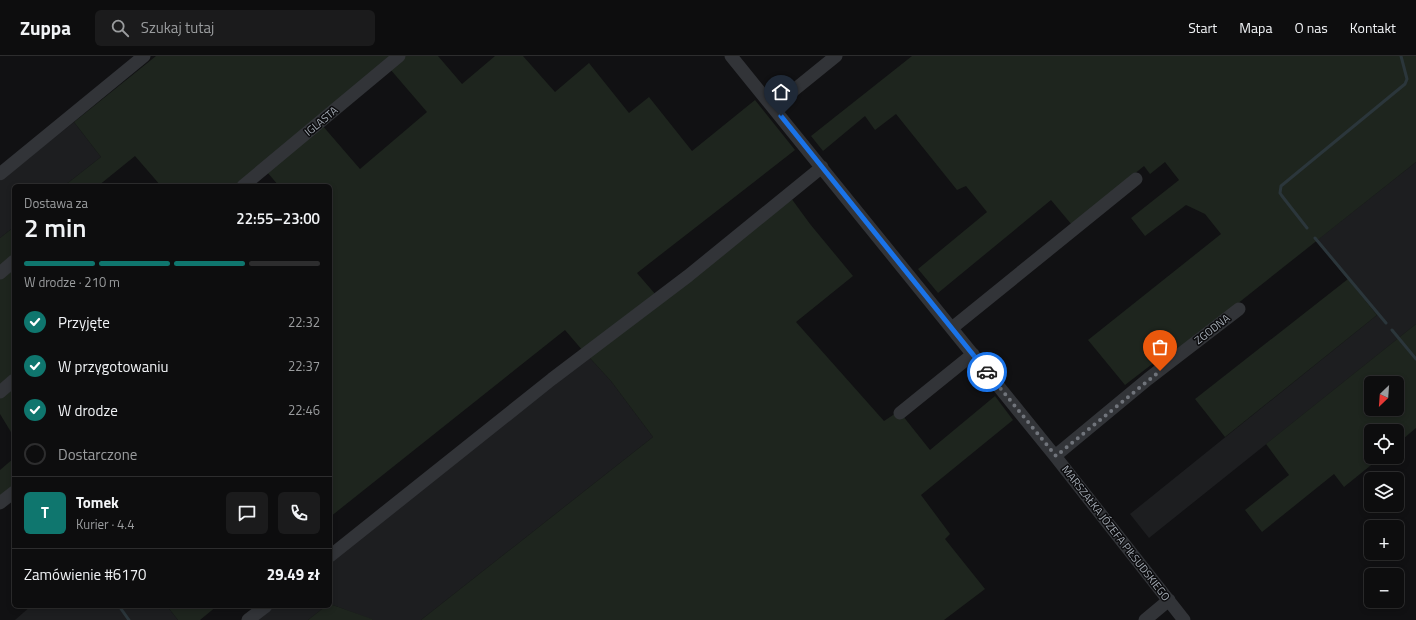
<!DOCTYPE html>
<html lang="pl">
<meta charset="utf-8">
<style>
body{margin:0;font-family:"Titillium Web",sans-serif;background:#1b1b1c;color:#f1f3f6;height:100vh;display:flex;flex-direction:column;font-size:15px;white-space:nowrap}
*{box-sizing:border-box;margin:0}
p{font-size:13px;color:#9a9c9e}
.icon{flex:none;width:22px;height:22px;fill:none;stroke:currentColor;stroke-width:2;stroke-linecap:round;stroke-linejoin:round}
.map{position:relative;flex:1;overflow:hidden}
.sheet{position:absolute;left:12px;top:128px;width:320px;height:424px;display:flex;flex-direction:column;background:#0d0d0e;border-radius:6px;box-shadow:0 2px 6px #0003,0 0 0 1px #2d2d2e}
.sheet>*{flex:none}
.needle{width:26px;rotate:205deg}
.tools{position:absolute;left:1364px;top:320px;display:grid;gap:8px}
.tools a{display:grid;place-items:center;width:40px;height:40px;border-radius:6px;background:#0d0d0e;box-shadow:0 2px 6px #0003,0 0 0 1px #2d2d2e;font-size:20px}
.pin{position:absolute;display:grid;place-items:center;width:34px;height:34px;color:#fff;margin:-41px -17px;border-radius:50% 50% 50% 0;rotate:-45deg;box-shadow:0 0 4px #0007}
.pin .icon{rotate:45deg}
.courier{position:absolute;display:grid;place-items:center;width:40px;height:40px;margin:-20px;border:3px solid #1a73e8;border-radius:50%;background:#fff;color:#222;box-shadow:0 1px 5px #0007}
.overview em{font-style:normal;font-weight:600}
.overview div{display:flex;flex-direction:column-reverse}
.overview{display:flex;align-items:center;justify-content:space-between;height:68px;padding:0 12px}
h1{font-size:26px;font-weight:600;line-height:30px}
.bar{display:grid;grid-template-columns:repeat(4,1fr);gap:6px 4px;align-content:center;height:48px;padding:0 12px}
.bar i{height:5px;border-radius:3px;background:#2d2d2e}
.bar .on{background:#0f766e}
.bar p{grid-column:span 4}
.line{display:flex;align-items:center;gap:10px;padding:0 12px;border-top:1px solid #2d2d2e}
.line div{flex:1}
.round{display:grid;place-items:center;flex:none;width:42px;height:42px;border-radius:6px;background:#1b1b1c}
ol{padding:0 12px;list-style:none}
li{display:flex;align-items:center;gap:12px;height:44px}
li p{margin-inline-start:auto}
li .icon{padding:4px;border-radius:50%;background:#0f766e;color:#fff;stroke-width:4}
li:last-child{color:#9a9c9e}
li i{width:22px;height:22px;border:2px solid #2d2d2e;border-radius:50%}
header{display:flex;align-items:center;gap:24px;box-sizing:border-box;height:56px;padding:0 20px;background:#0d0d0e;border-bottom:1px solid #2d2d2e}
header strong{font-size:19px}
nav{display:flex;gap:22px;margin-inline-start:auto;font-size:14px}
.search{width:280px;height:36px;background:#1b1b1c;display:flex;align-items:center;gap:10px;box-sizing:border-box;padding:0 14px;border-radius:6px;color:#9a9c9e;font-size:15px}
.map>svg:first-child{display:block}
</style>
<header>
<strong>Zuppa</strong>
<div class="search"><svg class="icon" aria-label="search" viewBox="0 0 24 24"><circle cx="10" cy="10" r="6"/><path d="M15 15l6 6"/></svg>Szukaj tutaj</div>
<nav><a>Start</a><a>Mapa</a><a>O nas</a><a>Kontakt</a></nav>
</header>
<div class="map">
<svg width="1416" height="564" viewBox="0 0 1416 564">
<rect width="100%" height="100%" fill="#111113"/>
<path fill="#1d1e20" d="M74,66L101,101L64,130H14V171L0,182V125Z
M1416,106V268L1149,482L1130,458L1377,259L1316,185Z
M589,301L611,325L653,381L421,564H373L330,548V505Z
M31,550H167L178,564H15Z
M272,550H326L308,564H258L256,563Z"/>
<path fill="#1e251e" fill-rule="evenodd" d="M156,0H391L236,130H161L135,100L98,130H64L101,101L74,66Z
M405,0H438L462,28L495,0H523L555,36L589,7L629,57L649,41L692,95L755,44L795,94L637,217L656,239L583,295L565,274L330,461V130H279L267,116L322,69L360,113L427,56L390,13Z
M912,0H1416V106L1169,302H1160L1125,329L1088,284L1221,178L1205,158L1186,149L1145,180L1131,162L1179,124L1165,106L1150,118L1144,110L1072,169L1051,144L938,237L918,213L987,156L966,130L957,134L896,58L875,74L865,60L823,95L811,80Z
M791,142L810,168L853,220L796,266L884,365L899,355L930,394L995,340L1013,364L921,439L950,478L945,483L985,533L944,564H421L653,381L611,325L589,301Z
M14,171V199L0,210V182Z
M12,214L14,217V316L0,328V223Z
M1348,223L1377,259L1225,381L1195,343Z
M1416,268V372L1397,388V375H1371V401H1381L1344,431L1334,418L1262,476L1245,454L1289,419L1266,388ZM1371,327H1397V353H1371Z
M14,329V381L0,358V340Z
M14,402V431L0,442V414Z
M330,548L372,563L373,564H308L326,550H330Z
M167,550H217L200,564H178Z"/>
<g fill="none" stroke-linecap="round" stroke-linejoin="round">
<path stroke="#2b363b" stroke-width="3" d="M1307,172L1282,140L1280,137L1281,130L1405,28L1407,23L1401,0
M1315,182L1386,267
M1392,274L1416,303
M119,550L129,564"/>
<path stroke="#323438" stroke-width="13" d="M731,0L1055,400L1184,564
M773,51L836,0
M0,118L144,0
M243,130L399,0
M0,217L14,205
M952,272L1136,123
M0,336L14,324
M900,357L973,298
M1055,400L1148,323L1239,253
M0,447L14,436
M330,500L552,323L688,220L822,111
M248,564L266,550
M1145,564L1169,544"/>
</g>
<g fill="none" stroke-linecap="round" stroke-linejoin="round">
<path stroke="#70747b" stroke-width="4" stroke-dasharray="0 7.2" d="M987,316L1056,400L1160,315"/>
<path stroke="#1a73e8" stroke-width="5" d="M781,60L987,316"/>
</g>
<g text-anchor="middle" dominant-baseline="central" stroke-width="3" stroke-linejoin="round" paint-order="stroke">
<g font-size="11" fill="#a3aab3" stroke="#0c0c0e">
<text transform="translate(321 65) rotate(-40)">IGLASTA</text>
<text transform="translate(1212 273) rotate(-38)">ZGODNA</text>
<text transform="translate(1116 477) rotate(52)">MARSZAŁKA JÓZEFA PIŁSUDSKIEGO</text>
</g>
</g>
</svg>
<div class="tools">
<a><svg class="needle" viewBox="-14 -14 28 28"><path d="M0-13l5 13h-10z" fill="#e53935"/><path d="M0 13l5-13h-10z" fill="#9a9c9e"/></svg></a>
<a><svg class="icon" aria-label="locate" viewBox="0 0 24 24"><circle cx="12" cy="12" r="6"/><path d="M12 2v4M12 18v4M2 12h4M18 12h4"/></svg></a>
<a><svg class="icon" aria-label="layers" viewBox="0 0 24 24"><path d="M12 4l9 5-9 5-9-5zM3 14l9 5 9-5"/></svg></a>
<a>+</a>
<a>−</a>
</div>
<div class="pin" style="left:1160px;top:315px;background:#ea580c"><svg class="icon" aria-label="bag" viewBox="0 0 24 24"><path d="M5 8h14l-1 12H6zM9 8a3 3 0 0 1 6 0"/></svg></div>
<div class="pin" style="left:781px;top:60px;background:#1f2937"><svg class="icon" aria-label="home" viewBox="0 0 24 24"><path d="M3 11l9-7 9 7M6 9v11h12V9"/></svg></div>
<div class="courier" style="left:987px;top:316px"><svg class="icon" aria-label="car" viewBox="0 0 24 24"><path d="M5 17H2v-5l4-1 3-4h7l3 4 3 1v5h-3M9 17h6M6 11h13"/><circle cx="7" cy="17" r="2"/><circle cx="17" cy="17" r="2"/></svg></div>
<section class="sheet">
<div class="overview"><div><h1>2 min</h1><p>Dostawa za</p></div><em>22:55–23:00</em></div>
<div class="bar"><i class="on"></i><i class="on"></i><i class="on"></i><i></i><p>W drodze · 210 m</p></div>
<ol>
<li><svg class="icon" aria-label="check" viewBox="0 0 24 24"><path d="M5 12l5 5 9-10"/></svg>Przyjęte<p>22:32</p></li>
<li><svg class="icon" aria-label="check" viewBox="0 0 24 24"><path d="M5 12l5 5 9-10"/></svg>W przygotowaniu<p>22:37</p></li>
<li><svg class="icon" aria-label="check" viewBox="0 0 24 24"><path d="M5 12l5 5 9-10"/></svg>W drodze<p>22:46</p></li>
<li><i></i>Dostarczone</li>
</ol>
<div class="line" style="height:72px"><b class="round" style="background:#0f766e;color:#fff">T</b><div><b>Tomek</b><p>Kurier · 4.4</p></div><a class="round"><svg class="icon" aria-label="chat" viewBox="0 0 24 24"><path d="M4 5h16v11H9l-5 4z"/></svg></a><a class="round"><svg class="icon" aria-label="phone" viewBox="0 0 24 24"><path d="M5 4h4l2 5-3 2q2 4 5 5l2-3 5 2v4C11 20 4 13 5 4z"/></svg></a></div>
<div class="line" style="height:52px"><div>Zamówienie #6170</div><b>29.49 zł</b></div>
</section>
</div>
